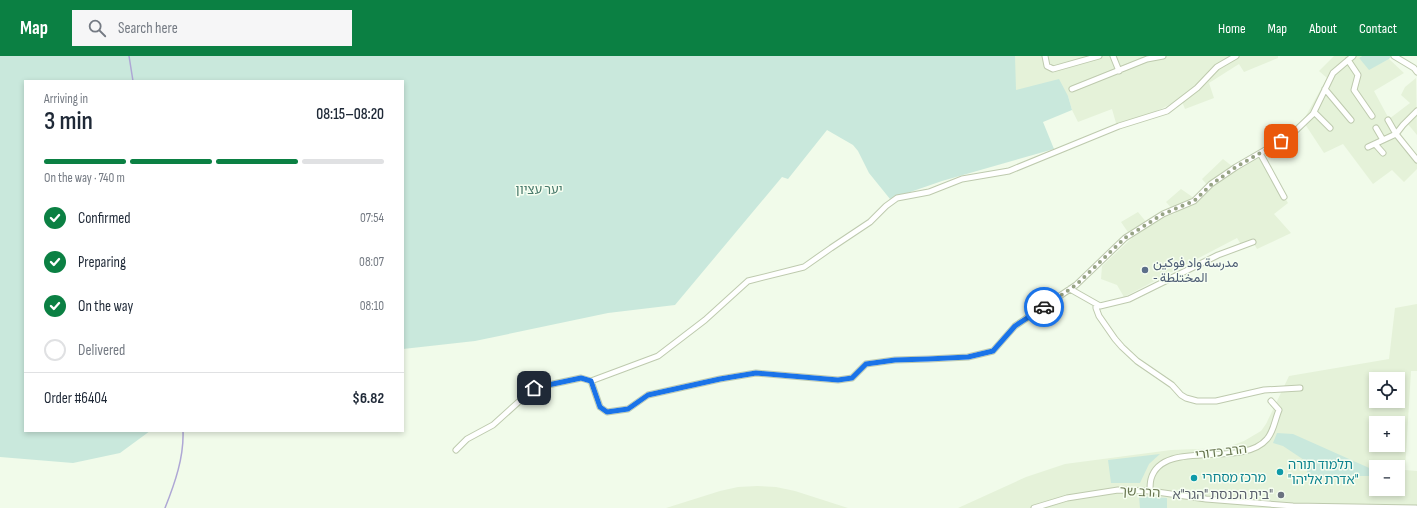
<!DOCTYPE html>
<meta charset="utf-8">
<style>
body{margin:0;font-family:"Sofia Sans Condensed",Vazirmatn,"Noto Sans Hebrew",sans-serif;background:#f6f6f7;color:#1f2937;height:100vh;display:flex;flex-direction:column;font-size:15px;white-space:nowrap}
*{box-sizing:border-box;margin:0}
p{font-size:13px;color:#747a83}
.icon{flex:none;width:22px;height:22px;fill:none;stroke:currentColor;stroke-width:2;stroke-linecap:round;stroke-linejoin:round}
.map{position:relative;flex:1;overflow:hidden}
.sheet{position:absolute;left:24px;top:24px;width:380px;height:352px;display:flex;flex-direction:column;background:#fff;border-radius:0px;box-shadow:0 2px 6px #0003}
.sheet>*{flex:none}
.fabs{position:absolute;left:1369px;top:316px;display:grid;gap:8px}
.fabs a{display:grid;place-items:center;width:36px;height:36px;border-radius:0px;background:#fff;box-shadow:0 2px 6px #0003;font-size:20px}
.pin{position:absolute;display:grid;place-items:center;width:34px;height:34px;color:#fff;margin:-17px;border-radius:8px;box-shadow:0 2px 6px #0006}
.courier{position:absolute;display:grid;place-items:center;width:40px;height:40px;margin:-20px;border:3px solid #1a73e8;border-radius:50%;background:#fff;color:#222;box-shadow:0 1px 5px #0007}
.summary em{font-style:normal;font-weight:600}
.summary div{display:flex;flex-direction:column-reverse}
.summary{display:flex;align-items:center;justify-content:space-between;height:68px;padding:0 20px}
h1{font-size:26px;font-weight:600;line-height:30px}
.bar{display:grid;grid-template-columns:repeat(4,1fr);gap:6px 4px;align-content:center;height:48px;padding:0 20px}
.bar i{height:5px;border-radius:3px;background:#e0e1e3}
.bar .selected{background:#0b8043}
.bar p{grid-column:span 4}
.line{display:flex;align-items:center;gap:10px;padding:0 20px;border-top:1px solid #e0e1e3}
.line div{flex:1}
ol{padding:0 20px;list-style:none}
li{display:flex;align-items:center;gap:12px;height:44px}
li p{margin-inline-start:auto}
li .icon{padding:4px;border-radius:50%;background:#0b8043;color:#fff;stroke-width:4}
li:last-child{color:#747a83}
li i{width:22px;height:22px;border:2px solid #e0e1e3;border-radius:50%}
header{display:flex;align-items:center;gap:24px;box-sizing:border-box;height:56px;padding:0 20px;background:#0b8043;color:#fff}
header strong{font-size:19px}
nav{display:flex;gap:22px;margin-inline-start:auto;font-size:14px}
.search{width:280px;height:36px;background:#f6f6f7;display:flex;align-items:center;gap:10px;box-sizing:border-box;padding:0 14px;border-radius:0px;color:#747a83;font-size:15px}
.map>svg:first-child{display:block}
</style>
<header>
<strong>Map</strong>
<div class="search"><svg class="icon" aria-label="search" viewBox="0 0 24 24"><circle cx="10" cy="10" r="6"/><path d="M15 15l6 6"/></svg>Search here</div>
<nav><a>Home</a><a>Map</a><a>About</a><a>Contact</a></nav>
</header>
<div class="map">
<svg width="1417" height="452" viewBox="0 0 1417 452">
<rect width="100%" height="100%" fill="#f1fbea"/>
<path fill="#e5f2d9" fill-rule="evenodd" d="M1015,0H1278V2L1244,16L1239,8L1209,27L1214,42L1185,53L1181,43L1118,74L1112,53L1078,66L1072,54L1068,40L1015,34Z
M1334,0H1362L1359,2L1369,13L1389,3L1404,17L1374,35L1389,63L1410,47L1401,39L1405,31L1416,22L1417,79L1407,67L1397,77L1417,101V113L1404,126L1392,114L1373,128L1343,88L1324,97L1303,65L1327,22L1319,15Z
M1272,70L1280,80L1270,88L1264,77Z
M1258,98L1288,147L1274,158L1291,177L1257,193L1252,184L1242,190L1237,182L1124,241L1117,229L1101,223L1102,210L1132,182L1121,166L1138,156L1147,167L1176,157L1166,146L1181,133L1194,142L1208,130L1202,123L1223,103L1233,111Z
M1417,248V315H1411L1405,414L1417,415V452H958L1026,421L1065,408L1171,394L1225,392L1244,385L1261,375L1266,368L1289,320L1389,303L1395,252ZM1376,323H1398V345H1376ZM1376,367H1398V389H1376ZM1376,411H1398V433H1376Z
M757,430L776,431L795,435L848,452H666L720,435L738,431Z"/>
<path fill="#c9e8dc" d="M0,0H1015L1016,34L1059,23L1068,40L1072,54L1043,66L1054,93L942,125L890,143L869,117L858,95L853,89L827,74L788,123L782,121L675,249L608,257L475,285L403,293V25H25V375H150L120,397L73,407L0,401Z
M1362,0H1391L1389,3L1369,14L1359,2Z
M1277,377L1293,378L1376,415V420H1307V406L1283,390L1273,387Z
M1160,398L1149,408L1140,427H1111L1108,404Z
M1139,440L1167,442V452H1140Z"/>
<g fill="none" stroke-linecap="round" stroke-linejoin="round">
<path stroke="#aea7d5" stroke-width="1.5" d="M129,0L133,25
M165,452C175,427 184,401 183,375"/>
<g stroke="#becaae" stroke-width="7">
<path id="minor" d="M1045,0L1047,10L1053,13L1099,0
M1113,0L1119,15
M1394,0L1414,12L1417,16
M1348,4L1358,19L1354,34L1372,60
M1072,33L1147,3L1163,0
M1325,33L1351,64
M1314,56L1330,72
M1388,64L1396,78L1417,104
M1376,72L1383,84
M1375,88L1383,97
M1368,91L1396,78L1403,69L1417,55
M1260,97L1284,141
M1070,233L1100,250L1129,243L1218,199L1253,186
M1096,248V252L1099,260L1115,283L1122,291L1137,305L1172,329L1181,339L1186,342L1197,345H1216L1264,334L1300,332
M591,325L600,351L607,356L628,353L648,339L720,323L756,317L838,324L852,322L866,308L895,304L929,303L968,301L993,295L1015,270L1076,229L1125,182L1163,158L1194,145L1211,128L1236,111L1291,79L1313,58L1333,17L1353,0
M456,394L467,383L493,369L534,332L581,322L591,325L658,300L705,264L748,225L804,211L831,192L870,166L886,150L897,142L929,136L962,123L1009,115L1119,70L1167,55L1197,32L1217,11L1236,0
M1150,435C1150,432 1150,427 1151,423C1162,382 1242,413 1267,383C1274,375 1275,363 1279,354L1271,345
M1034,452L1067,442L1118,434L1150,435L1206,443L1293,450L1416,452"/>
</g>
<use href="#minor" stroke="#fff" stroke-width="5"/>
</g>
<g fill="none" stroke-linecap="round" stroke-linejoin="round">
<path stroke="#97a385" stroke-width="4" stroke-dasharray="0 7.2" d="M1044,251L1076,229L1125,182L1163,158L1194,145L1212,128L1236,111L1281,85"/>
<path stroke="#1a73e8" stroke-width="5" d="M534,332L581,322L591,325L600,351L607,356L628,353L648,339L720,323L756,317L838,324L852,322L866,308L895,304L928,303L968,301L993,295L1015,270L1044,251"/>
</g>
<circle fill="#5c6f8a" stroke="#f6fef1" stroke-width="1.5" cx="1145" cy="214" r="4"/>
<g fill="#0f9aa8" stroke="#f6fef1" stroke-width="1.5">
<circle cx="1280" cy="416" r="4"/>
<circle cx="1194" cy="422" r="4"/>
</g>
<circle fill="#6b7280" stroke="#f6fef1" stroke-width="1.5" cx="1281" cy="439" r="4"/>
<g text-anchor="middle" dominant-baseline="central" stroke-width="3" stroke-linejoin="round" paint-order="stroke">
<g font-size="13" fill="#48796b" stroke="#f6fef1">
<text x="539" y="134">יער עציון</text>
</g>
<g font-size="13" fill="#4e5e75" stroke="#f6fef1" text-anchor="start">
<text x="1153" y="207">مدرسة واد فوكين<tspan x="1153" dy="15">- المختلطة</tspan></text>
</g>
<g font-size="13" fill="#67744f" stroke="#f6fef1">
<text transform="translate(1221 396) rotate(-7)">הרב כדורי</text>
<text transform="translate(1140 436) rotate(3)">הרב שך</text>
</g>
<g font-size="13" fill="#0d838f" stroke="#f6fef1" text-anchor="start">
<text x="1288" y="409">תלמוד תורה<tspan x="1288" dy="15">"אדרת אליהו"</tspan></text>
<text x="1202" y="422">מרכז מסחרי</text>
</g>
<g font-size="13" fill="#5b616d" stroke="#f6fef1" text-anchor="end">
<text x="1273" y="439">בית הכנסת "הגר"א"</text>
</g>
</g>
</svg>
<div class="fabs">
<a><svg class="icon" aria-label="locate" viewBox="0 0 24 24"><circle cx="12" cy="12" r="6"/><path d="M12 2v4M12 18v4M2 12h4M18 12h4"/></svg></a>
<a>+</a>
<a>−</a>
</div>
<div class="pin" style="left:1281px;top:85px;background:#ea580c"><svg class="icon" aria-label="bag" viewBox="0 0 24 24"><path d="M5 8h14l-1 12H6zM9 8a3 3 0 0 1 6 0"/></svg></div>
<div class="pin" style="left:534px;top:332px;background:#1f2937"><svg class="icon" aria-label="home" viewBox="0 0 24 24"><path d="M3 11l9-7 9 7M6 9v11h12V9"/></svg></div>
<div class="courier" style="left:1044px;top:251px"><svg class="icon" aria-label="car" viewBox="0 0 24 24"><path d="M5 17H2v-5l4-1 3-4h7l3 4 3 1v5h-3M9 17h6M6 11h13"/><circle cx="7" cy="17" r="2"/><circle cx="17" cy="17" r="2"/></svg></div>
<section class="sheet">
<div class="summary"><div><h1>3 min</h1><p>Arriving in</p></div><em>08:15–08:20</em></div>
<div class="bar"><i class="selected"></i><i class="selected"></i><i class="selected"></i><i></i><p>On the way · 740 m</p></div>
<ol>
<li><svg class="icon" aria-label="check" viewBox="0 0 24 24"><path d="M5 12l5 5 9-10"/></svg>Confirmed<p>07:54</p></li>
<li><svg class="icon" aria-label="check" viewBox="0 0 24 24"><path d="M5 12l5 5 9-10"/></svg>Preparing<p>08:07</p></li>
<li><svg class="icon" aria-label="check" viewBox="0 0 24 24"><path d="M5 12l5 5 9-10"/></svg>On the way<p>08:10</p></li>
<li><i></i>Delivered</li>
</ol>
<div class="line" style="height:52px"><div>Order #6404</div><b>$6.82</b></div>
</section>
</div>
